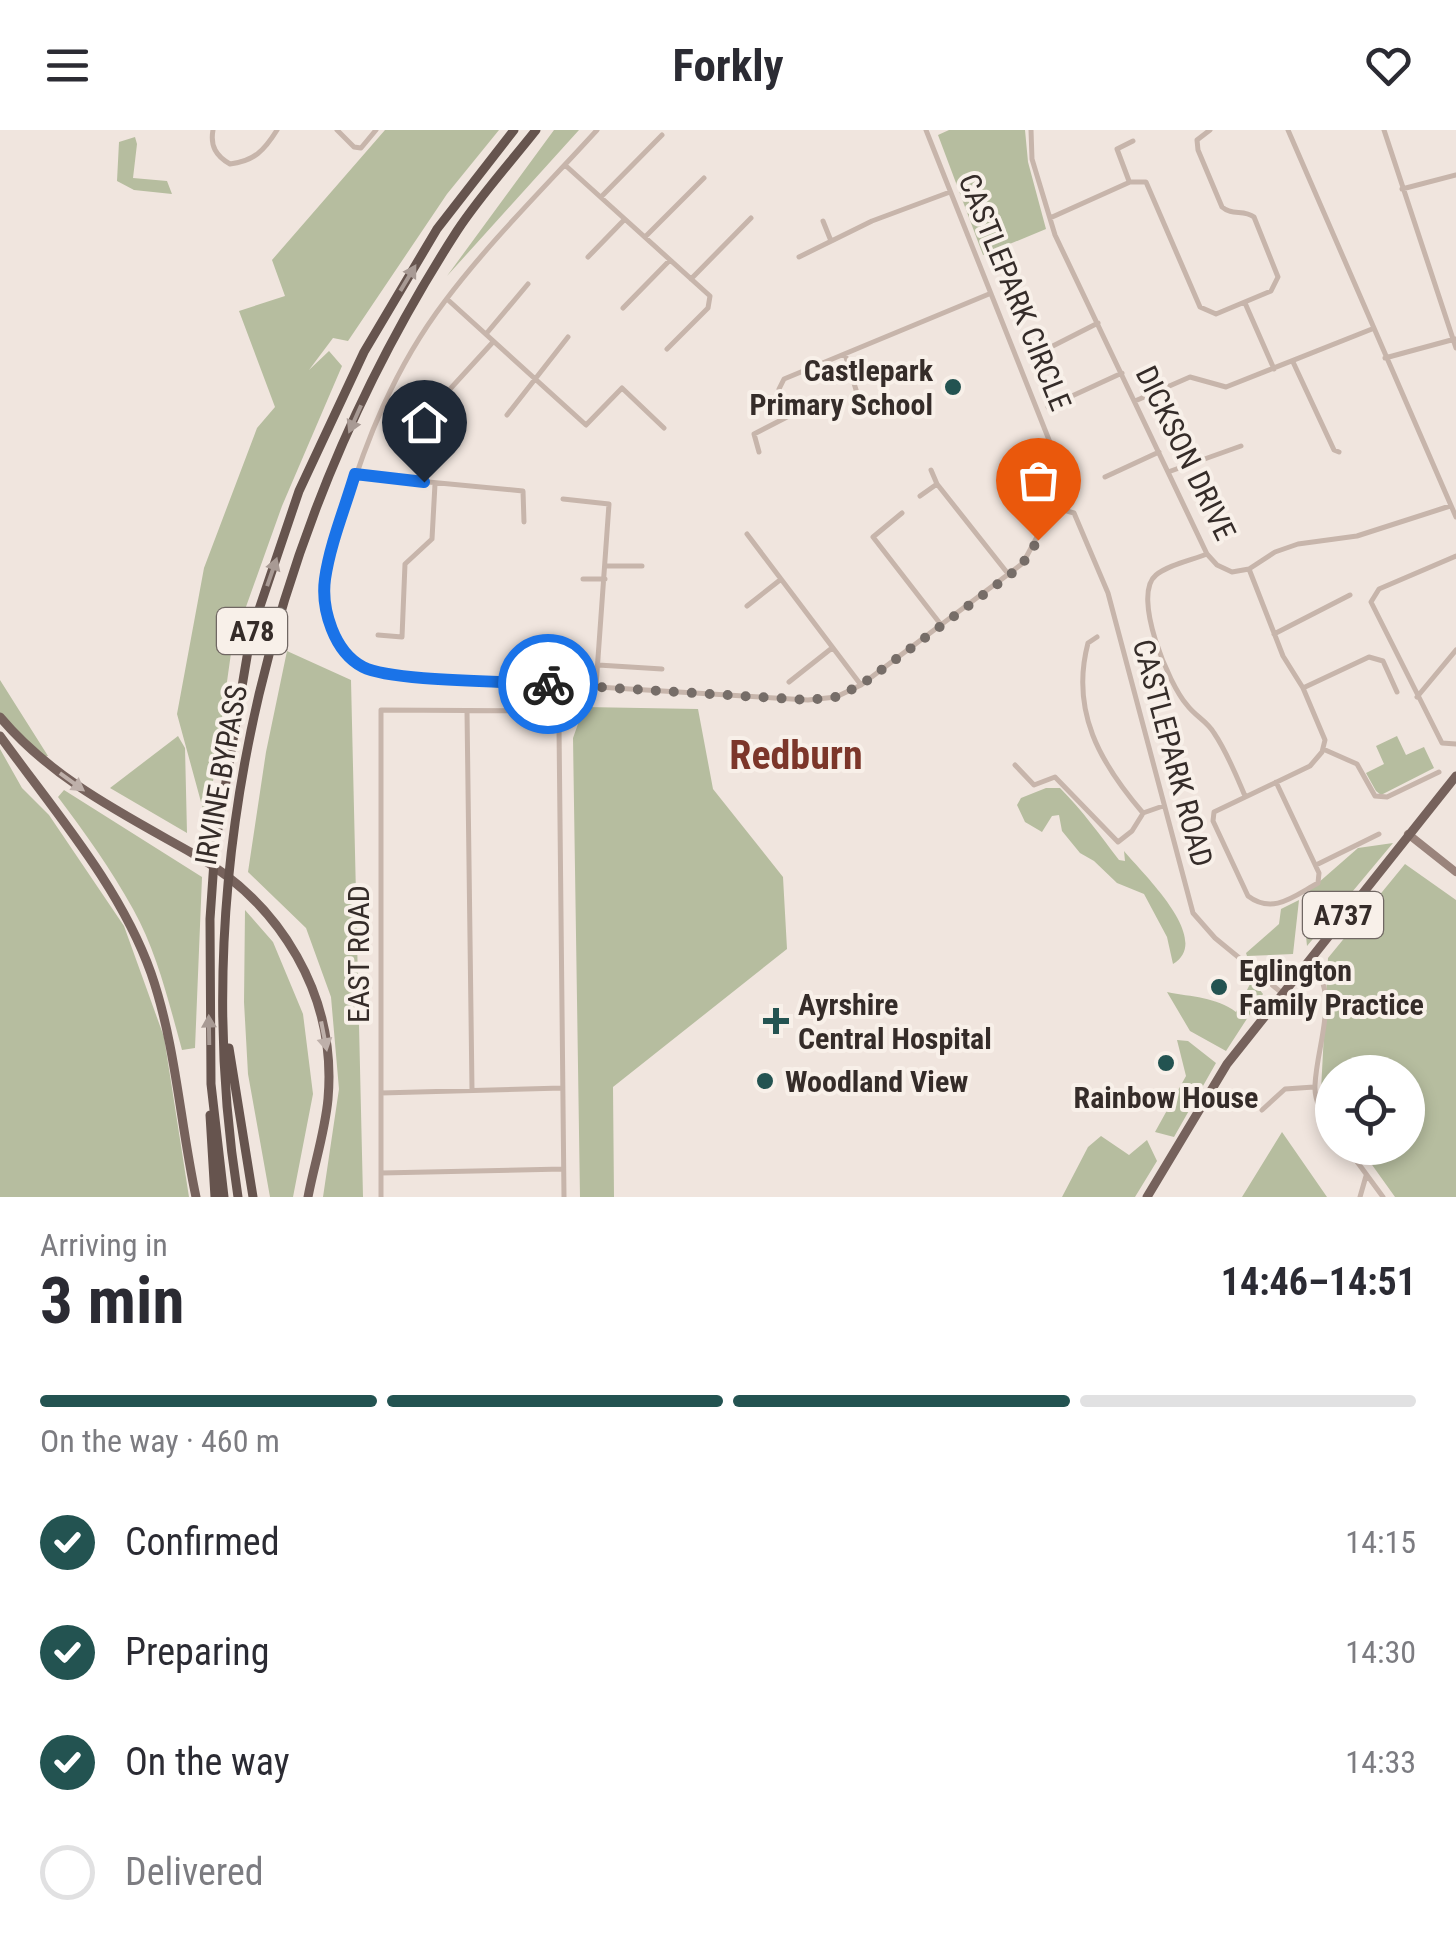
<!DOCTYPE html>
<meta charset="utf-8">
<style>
body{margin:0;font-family:"Roboto Condensed",sans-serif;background:#f7f7f7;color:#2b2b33;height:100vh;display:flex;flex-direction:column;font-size:38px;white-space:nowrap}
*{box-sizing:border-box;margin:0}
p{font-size:32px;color:#7c7c81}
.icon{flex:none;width:55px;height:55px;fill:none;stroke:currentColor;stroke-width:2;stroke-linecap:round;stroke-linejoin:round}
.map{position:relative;height:1067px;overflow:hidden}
.details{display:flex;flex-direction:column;background:#fff;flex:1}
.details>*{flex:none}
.controls{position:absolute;left:1315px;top:925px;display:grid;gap:20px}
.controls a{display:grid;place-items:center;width:110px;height:110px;border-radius:50%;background:#fff;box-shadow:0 5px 15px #0003;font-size:50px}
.pin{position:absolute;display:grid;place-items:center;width:85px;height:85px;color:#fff;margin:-102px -42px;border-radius:50% 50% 50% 0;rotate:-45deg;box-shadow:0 0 10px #0007}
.pin .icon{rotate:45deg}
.courier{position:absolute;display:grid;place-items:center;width:100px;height:100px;margin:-50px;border:8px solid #1a73e8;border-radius:50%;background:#fff;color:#222;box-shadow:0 2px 12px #0007}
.head em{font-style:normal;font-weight:700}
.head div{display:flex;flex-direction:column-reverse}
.head{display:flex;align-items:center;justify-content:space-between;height:170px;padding:0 40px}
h1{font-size:65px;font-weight:700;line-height:75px}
.bar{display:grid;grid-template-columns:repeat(4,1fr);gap:15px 10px;align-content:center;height:120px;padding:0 40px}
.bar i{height:12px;border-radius:8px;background:#e1e1e2}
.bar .selected{background:#235351}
.bar p{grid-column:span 4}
ol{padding:0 40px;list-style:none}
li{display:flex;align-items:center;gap:30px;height:110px}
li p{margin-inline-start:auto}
li .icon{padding:10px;border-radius:50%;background:#235351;color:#fff;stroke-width:4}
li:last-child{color:#7c7c81}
li i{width:55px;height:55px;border:5px solid #e1e1e2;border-radius:50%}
header{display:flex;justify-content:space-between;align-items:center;height:130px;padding:0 40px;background:#fff;font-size:45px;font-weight:700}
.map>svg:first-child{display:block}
</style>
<header><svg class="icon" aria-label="menu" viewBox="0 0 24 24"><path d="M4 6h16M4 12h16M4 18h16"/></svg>Forkly<svg class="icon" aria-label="heart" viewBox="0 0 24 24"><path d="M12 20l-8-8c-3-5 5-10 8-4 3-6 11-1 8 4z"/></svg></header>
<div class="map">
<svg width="1456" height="1067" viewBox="0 0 1456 1067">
<rect width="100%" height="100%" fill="#f0e5de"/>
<path fill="#b6bd9f" d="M385,0H499L447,64L348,211L333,208L309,240L329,221L342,236L282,376L232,516L207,694L177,584L204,438L257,298L275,277L239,181L285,166L272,130Z
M554,0H579L447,146Z
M949,0H1025L1028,32L1046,99L983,125L938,5Z
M135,7L137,14L133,48L167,51L172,64L134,60L117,51L119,12Z
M287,521L351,550L363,1067H323L339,959L331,867L306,798L248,742L266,622Z
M0,550L48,626L41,627L0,586Z
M584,577L698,579L713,659L783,747L787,819L613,957L614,1067H580L573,608Z
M178,606L185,618L187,703L110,658Z
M1397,606L1406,625L1424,617L1434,638L1381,665L1376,661L1366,643L1384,634L1376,616Z
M0,619L22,658L49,685L124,796L164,907L189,1067H0Z
M1046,658H1060C1082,680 1100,705 1119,730L1125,731L1124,721C1142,743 1214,810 1173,834L1167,807L1144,764L1117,753L1094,731L1080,723L1062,701L1059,685L1052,686L1042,702L1025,692L1017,675L1021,668Z
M64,660L202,747L195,918L182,920C169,873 157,822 133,779C111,739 85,703 58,667Z
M1393,713L1307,816L1302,767L1358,718Z
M1405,734L1456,770V1067H1395L1360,1018H1408V942H1332V977L1321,960L1328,828Z
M1299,770L1293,824L1247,826L1246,823L1279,794L1281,779Z
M245,780L273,812L303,884L313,964L293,1067H270L248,944L244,872Z
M1252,850L1263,864L1226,921L1190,901L1167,862C1192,867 1216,867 1236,882Z
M1177,910L1188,911L1216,933L1174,1007L1155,1002L1186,946Z
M1282,1002L1327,1067H1242Z
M1101,1006L1129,1025L1147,1010L1157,1031L1135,1067H1062L1088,1017Z"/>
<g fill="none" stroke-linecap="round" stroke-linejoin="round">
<path stroke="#c7b5ab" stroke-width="5" d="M213,0C210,16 216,26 230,34C254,31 264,21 277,0
M337,0L354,17L361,18L376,0
M597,0C547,55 490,111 445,171C395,237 365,311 342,390C337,409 328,429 325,449C321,473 330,509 349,526C364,541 385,541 405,545L808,570L836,567L861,555L1023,433L1053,377L1058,344L1055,325L926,0
M1031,0L1032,29L1055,105L1207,424L1217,435L1232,442L1249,439L1275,422L1298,414L1357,406L1450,376
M1288,0L1456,387
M1384,0L1456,218
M565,35L710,166L708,178L667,219
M1129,51L1117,19L1133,11
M1402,59L1456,45
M601,67L662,5
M1050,88L1130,52H1146L1200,177L1216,184L1271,161L1278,147L1254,87C1244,79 1232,86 1222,77L1198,20L1197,10L1210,0
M823,91L831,111
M645,107L704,48
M588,127L624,90
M799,127L872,91L950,62
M691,149L751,88
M447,169L586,295L622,258L664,298
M1245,173L1274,239
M623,178L670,130
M486,204L528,154
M1041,222L1098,193
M845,224L857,263L865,274L883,272
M1385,228L1455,209
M1293,232L1334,320L1339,322
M451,258L493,212
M1135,271L1190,247L1226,257L1372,199
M1048,277L1122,243
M507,285L568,207
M759,322L754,304L787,287L779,259L784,249L989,164
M931,340L937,354L1009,445
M1168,342L1241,316
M355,345L523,361L524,392
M1105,347L1159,322
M920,366L937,354
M563,369L609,374L596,556
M1053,377L1074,383L1108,463L1193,783L1215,808L1282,863
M902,383L873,407L942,496
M747,404L861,555
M1207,424C1192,430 1168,435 1156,445C1131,465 1169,555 1187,575C1195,586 1207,591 1214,603C1227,622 1236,645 1245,666
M1456,426L1379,459L1371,472L1442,613L1456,614
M606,436H642
M1249,439L1283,526L1303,558L1325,610L1322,622L1310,636L1214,682L1213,691L1248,766C1273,785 1294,766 1318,753L1319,743L1276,652
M583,449H605
M747,476L780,450
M1274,504L1350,465
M378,505L402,507L405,434L432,409L435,354
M1097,507L1088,513C1070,581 1100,633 1143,683L1163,676
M598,535L662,539
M789,552L832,518
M1303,558L1369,527L1383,531L1397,562
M1417,567L1456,520
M467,581L472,960
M1323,619L1357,634L1375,666L1387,667L1439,642
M1015,635L1034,655L1055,647L1118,712L1132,701L1142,685
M1316,735L1379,704
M1312,830C1340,868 1317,912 1315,955C1314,971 1323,986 1332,999
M381,963L562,958
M1262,980L1285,959L1314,957
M1347,1018L1383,1067
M381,1043L563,1039
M381,1067V580L532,581L559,597L564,1067
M1360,1067L1366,1046"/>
<path stroke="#9a847c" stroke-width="8" d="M1408,704L1456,742"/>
<path stroke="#76625c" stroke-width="9" d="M0,587C52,649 123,684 192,723C281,773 337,866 328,969C325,1002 314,1035 308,1067
M0,606C54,681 120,756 151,843C176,915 180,993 196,1067
M1147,1067L1227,934L1456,646"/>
<path stroke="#66544e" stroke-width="9" d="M229,918L253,1067
M210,985L215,1067
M224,1067L211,954L210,789L215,717L251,503L299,361L364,222L437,99L514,0
M238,1067C185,731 274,385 457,101C480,66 510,33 536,0"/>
</g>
<defs><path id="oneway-solid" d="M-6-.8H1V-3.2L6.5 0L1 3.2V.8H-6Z" transform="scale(2.5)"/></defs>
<g fill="#a89a94">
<use href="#oneway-solid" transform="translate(408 148) rotate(-59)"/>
<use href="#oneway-solid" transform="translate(355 289) rotate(114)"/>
<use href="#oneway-solid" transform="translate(272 442) rotate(-71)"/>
<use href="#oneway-solid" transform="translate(209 900) rotate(-91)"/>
</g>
<g fill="#beb0aa">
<use href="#oneway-solid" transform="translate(72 652) rotate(36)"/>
<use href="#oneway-solid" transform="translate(324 906) rotate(79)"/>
</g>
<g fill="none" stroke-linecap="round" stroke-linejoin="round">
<path stroke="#766d68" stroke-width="10" stroke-dasharray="0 18" d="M548,554L808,570L836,567L861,555L1010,445L1023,433L1038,410"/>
<path stroke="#1a73e8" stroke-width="12" d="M424,352L355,344C345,378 330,414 325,449C321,479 334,522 363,537C393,552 508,551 548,554"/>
</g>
<g fill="#235351" stroke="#f8f0e9" stroke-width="4">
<circle cx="953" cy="257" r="10"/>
<circle cx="1219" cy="857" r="10"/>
<path d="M771 876h10v10h10v10h-10v10h-10v-10h-10v-10h10z"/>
<circle cx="1166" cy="933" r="10"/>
<circle cx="765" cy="951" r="10"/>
</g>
<g text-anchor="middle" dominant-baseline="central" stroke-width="8" stroke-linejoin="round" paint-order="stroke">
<g fill="#f8f0e9" stroke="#706763" stroke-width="2.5">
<rect x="217" y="478" width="70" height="46" rx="8"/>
<rect x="1303" y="762" width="80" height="46" rx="8"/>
</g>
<g font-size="28" font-weight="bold" fill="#352c29">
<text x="252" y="501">A78</text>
<text x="1343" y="785">A737</text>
</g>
<g font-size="30" fill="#352c29" stroke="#f8f0e9">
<text transform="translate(1015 162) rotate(68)">CASTLEPARK CIRCLE</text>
<text transform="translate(1186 323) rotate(64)">DICKSON DRIVE</text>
<text transform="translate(1173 623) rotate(75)">CASTLEPARK ROAD</text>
<text transform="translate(221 645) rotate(-80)">IRVINE BYPASS</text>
<text transform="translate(358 824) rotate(-90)">EAST ROAD</text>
</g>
<g font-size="30" font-weight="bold" fill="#352c29" stroke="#f8f0e9" text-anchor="start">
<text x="933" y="240" text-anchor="end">Castlepark<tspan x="933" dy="34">Primary School</tspan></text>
<text x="1239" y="840">Eglington<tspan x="1239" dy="34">Family Practice</tspan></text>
<text x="798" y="874">Ayrshire<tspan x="798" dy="34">Central Hospital</tspan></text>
<text x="785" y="951">Woodland View</text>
<text x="1166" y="967" text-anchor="middle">Rainbow House</text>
</g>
<g font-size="40" font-weight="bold" fill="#7c362a" stroke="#f8f0e9">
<text x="796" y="625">Redburn</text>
</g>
</g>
</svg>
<div class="controls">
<a><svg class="icon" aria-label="locate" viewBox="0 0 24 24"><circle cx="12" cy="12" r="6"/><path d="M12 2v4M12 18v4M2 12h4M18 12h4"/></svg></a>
</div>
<div class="pin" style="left:1038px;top:410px;background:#ea580c"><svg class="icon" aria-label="bag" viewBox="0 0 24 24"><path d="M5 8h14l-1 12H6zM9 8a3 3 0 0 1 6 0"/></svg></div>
<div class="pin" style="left:424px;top:352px;background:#1f2937"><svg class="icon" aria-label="home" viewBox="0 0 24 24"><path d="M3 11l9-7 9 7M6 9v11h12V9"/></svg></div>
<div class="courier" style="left:548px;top:554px"><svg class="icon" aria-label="bike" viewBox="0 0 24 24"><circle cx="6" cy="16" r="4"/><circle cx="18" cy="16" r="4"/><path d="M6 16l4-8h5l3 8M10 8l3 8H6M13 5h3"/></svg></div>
</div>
<section class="details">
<div class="head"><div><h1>3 min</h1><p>Arriving in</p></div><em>14:46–14:51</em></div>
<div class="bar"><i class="selected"></i><i class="selected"></i><i class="selected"></i><i></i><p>On the way · 460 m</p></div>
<ol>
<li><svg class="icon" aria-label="check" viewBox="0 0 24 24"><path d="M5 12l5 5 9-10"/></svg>Confirmed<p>14:15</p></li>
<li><svg class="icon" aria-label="check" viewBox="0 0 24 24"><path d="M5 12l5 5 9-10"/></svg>Preparing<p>14:30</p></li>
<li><svg class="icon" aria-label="check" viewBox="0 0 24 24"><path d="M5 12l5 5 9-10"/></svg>On the way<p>14:33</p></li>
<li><i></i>Delivered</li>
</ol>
</section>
